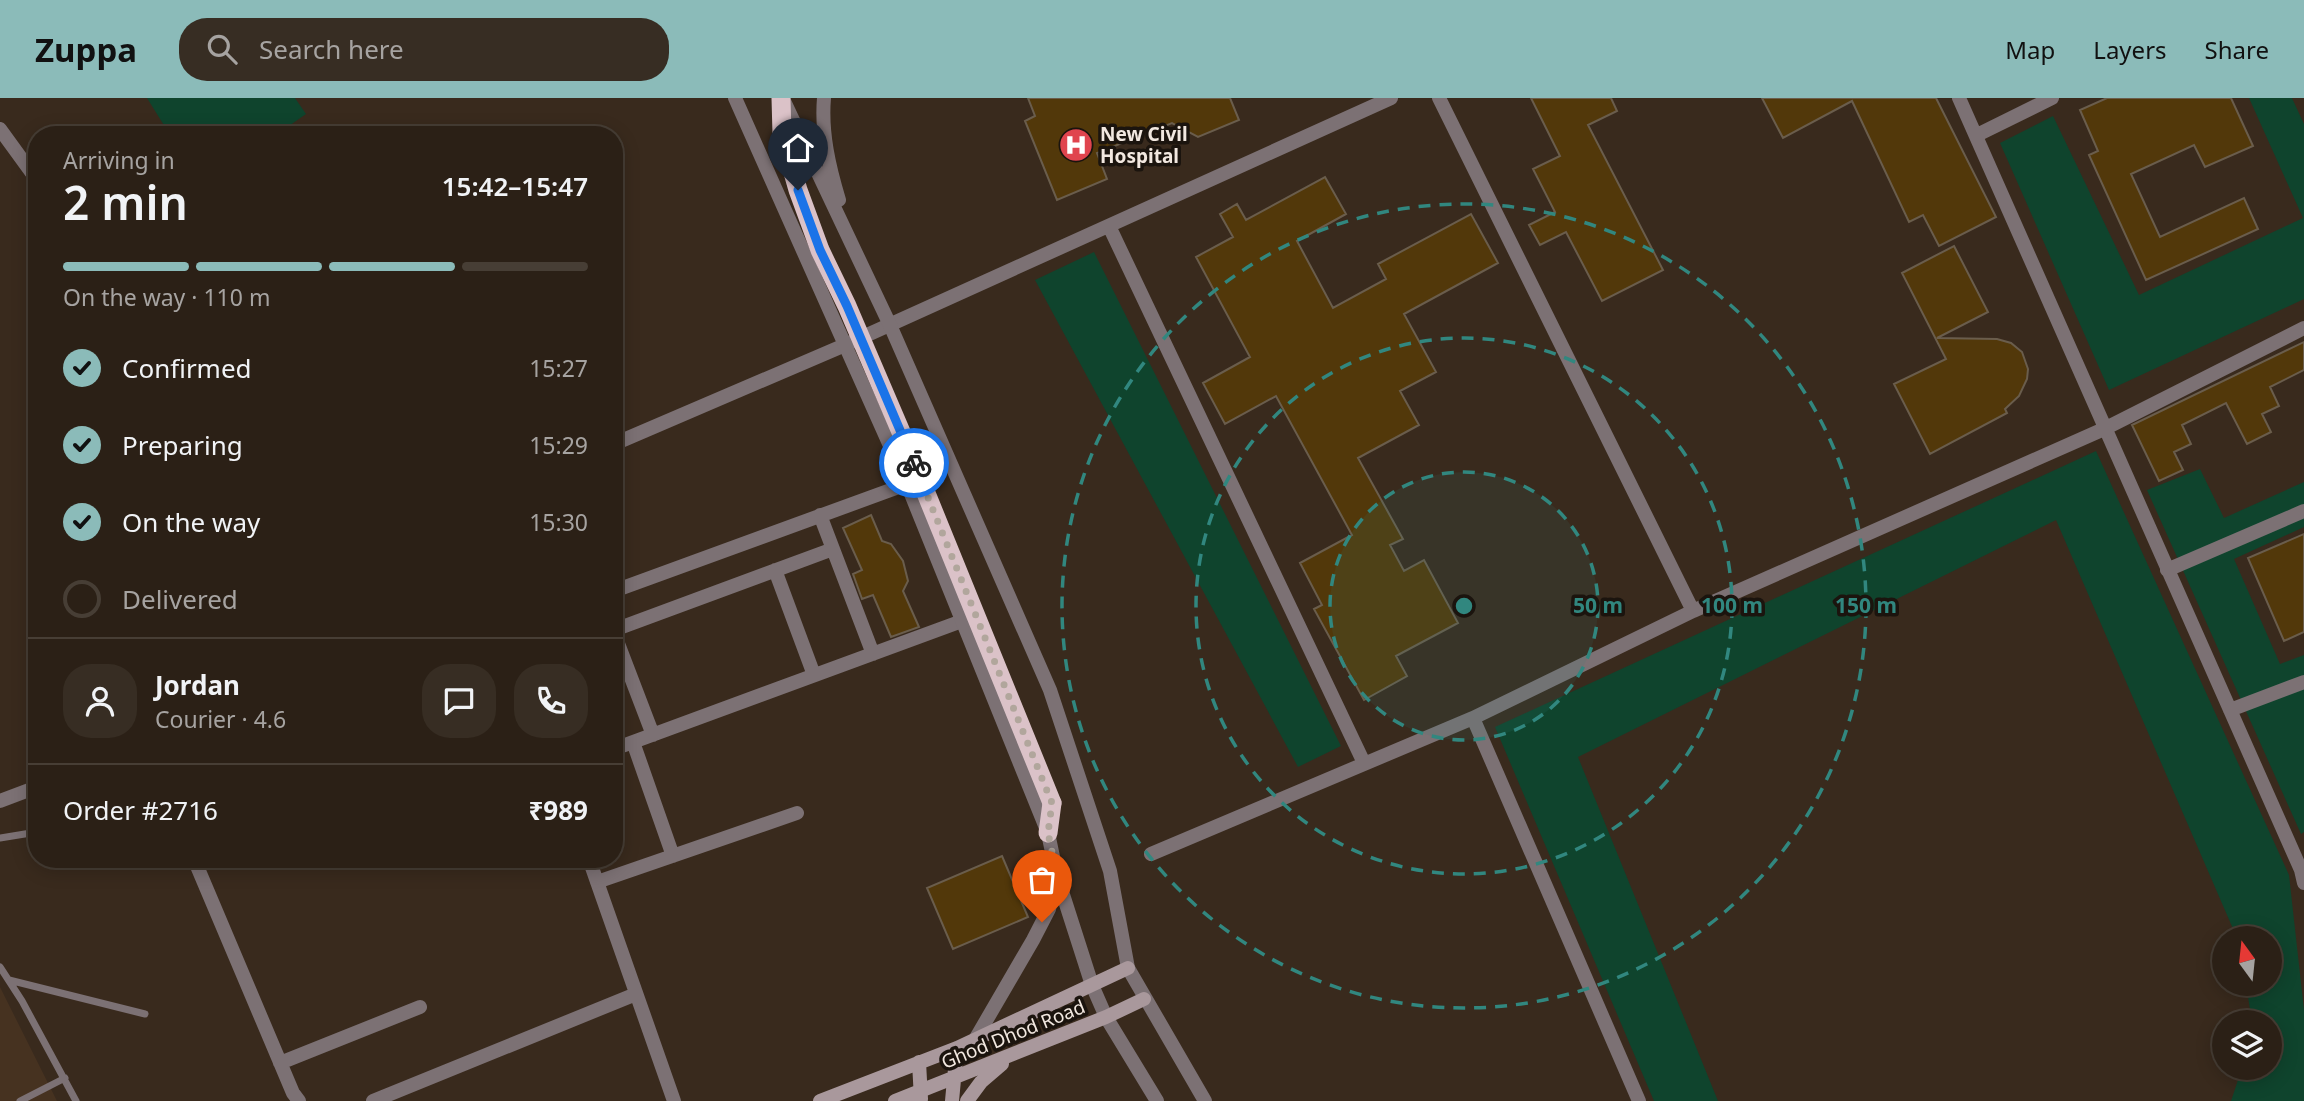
<!DOCTYPE html>
<meta charset="utf-8">
<style>
body{margin:0;font-family:"Noto Sans",sans-serif;background:#372d23;color:#f1f3f6;height:100vh;display:flex;flex-direction:column;font-size:26px;white-space:nowrap}
*{box-sizing:border-box;margin:0}
p{font-size:23px;color:#a6a3a1}
.icon{flex:none;width:38px;height:38px;fill:none;stroke:currentColor;stroke-width:2;stroke-linecap:round;stroke-linejoin:round}
.map{position:relative;flex:1;overflow:hidden}
.sheet{position:absolute;left:28px;top:28px;width:595px;height:742px;display:flex;flex-direction:column;background:#2b2016;border-radius:28px;box-shadow:0 4px 18px #0003,0 0 0 2px #473e35}
.sheet>*{flex:none}
.needle{width:46px;rotate:345deg}
.controls{position:absolute;left:2212px;top:828px;display:grid;gap:14px}
.controls a{display:grid;place-items:center;width:70px;height:70px;border-radius:50%;background:#2b2016;box-shadow:0 4px 18px #0003,0 0 0 2px #473e35;font-size:35px}
.pin{position:absolute;display:grid;place-items:center;width:60px;height:60px;color:#fff;margin:-72px -30px;border-radius:50% 50% 50% 0;rotate:-45deg;box-shadow:0 0 7px #0007}
.pin .icon{rotate:45deg}
.courier{position:absolute;display:grid;place-items:center;width:70px;height:70px;margin:-35px;border:5px solid #1a73e8;border-radius:50%;background:#fff;color:#222;box-shadow:0 2px 9px #0007}
.overview em{font-style:normal;font-weight:600}
.overview div{display:flex;flex-direction:column-reverse}
.overview{display:flex;align-items:center;justify-content:space-between;height:119px;padding:0 35px}
h1{font-size:46px;font-weight:600;line-height:52px}
.bar{display:grid;grid-template-columns:repeat(4,1fr);gap:10px 7px;align-content:center;height:84px;padding:0 35px}
.bar i{height:9px;border-radius:5px;background:#473e35}
.bar .current{background:#8bbbb9}
.bar p{grid-column:span 4}
.line{display:flex;align-items:center;gap:18px;padding:0 35px;border-top:2px solid #473e35}
.line div{flex:1}
.round{display:grid;place-items:center;flex:none;width:74px;height:74px;border-radius:28px;background:#372d23}
ol{padding:0 35px;list-style:none}
li{display:flex;align-items:center;gap:21px;height:77px}
li p{margin-inline-start:auto}
li .icon{padding:7px;border-radius:50%;background:#8bbbb9;color:#111;stroke-width:4}
li:last-child{color:#a6a3a1}
li i{width:38px;height:38px;border:4px solid #473e35;border-radius:50%}
header{display:flex;align-items:center;gap:42px;box-sizing:border-box;height:98px;padding:0 35px;background:#8bbbb9;color:#111}
header strong{font-size:33px}
nav{display:flex;gap:38px;margin-inline-start:auto;font-size:24px}
.search{width:490px;height:63px;background:#372d23;display:flex;align-items:center;gap:18px;box-sizing:border-box;padding:0 24px;border-radius:28px;color:#a6a3a1;font-size:26px}
.map>svg:first-child{display:block}
</style>
<header>
<strong>Zuppa</strong>
<div class="search"><svg class="icon" aria-label="search" viewBox="0 0 24 24"><circle cx="10" cy="10" r="6"/><path d="M15 15l6 6"/></svg>Search here</div>
<nav><a>Map</a><a>Layers</a><a>Share</a></nav>
</header>
<div class="map">
<svg width="2304" height="1003" viewBox="0 0 2304 1003">
<rect width="100%" height="100%" fill="#392a1d"/>
<path fill="#463220" d="M0,889L57,1003H0Z"/>
<path fill="#0f442d" d="M147,0H295L306,16L276,37H170Z
M2249,0H2292L2304,26V201L2109,292L2000,45L2053,18L2139,197L2303,120Z
M1094,154L1341,648L1298,669L1035,182Z
M2096,353L2289,777L2304,912V1003H2231L2242,970H2270V924H2252L2246,886H2270V840H2237L2056,422L1578,659L1718,1003H1654L1495,629Z
M2200,371L2224,420L2304,384V429L2234,461L2280,566L2304,557V734L2301,736L2147,392Z"/>
<path fill="#52380a" stroke="#6a5d4c" stroke-width="2" d="M1028,0H1230L1239,22L1198,39L1172,25L1097,55L1107,81L1057,102L1025,23L1035,18Z
M1531,0H1611L1617,13L1588,27L1663,172L1602,203L1566,134L1540,147L1529,127L1555,114L1533,71L1560,58Z
M1762,0H1936L1996,119L1939,148L1923,117L1909,124L1852,3L1783,40Z
M2107,0H2231L2253,48L2205,69L2194,47L2131,76L2160,139L2244,100L2258,131L2146,182L2089,57L2098,53L2080,12Z
M1325,79L1346,116L1297,143L1333,210L1386,181L1378,166L1471,116L1498,165L1404,216L1436,274L1400,293L1419,327L1358,360L1403,441L1390,447L1404,473L1424,462L1458,525L1396,558L1407,578L1364,602L1314,511L1322,507L1300,465L1352,437L1276,298L1225,326L1203,285L1250,259L1196,159L1233,139L1220,116L1237,106L1246,122Z
M1954,148L1988,214L1937,240L1997,241L2011,245L2022,254L2028,271L2027,281L2019,298L2005,311L2007,315L1930,356L1894,286L1946,261L1902,175Z
M2304,244V272L2270,289L2279,308L2262,316L2271,334L2247,346L2226,305L2182,327L2191,346L2174,354L2183,372L2159,383L2132,327Z
M871,417L882,443L891,446L903,463L908,483L903,493L919,529L891,539L873,497L862,501L853,476L862,472L843,430Z
M2304,436V534L2284,543L2248,460Z
M1002,758L1028,819L953,851L927,790Z"/>
<g fill="none" stroke-linecap="round" stroke-linejoin="round">
<path stroke="#7c7174" stroke-width="7" d="M0,740L37,734
M0,869L22,903L76,1003
M9,882L145,916
M20,1003L65,980"/>
<path stroke="#7c7174" stroke-width="14" d="M1439,0L1693,513
M1959,0L2301,772L2304,785
M0,31L37,82
M1977,37L2052,0
M1109,128L1364,665
M614,346L845,247L1391,0
M820,417L873,556
M775,472L814,577
M2167,472L2304,413
M614,493L907,386
M614,532L833,451
M614,535L653,637
M2230,612L2304,584
M1473,620L1639,1003
M633,644L673,758
M614,651L962,523
M0,703L37,689
M1151,756L1473,620L1693,513L2104,331L2304,230
M194,761L293,995L299,1003
M589,761L674,1003
M597,784L797,715
M280,965L420,909
M373,1003L636,896"/>
<path stroke="#7c7174" stroke-width="14" d="M735,0L907,386L1048,735L1057,778L1092,887L1106,919L1157,1003
M824,0C821,35 829,69 839,102
M783,1L890,227L1050,592L1110,773L1128,870L1205,1003
M976,940L1033,842L1049,811L1057,779"/>
<path stroke="#a9989c" stroke-width="14" d="M919,964L921,1001
M820,1003L957,950L1128,870
M895,1003L1106,919L1144,901
M952,1003L957,950
M967,1003L981,984L1002,966"/>
<path stroke="#dbc2c8" stroke-width="19" d="M1048,735L1052,705"/>
<path stroke="#dbc2c8" stroke-width="19" d="M781,0L782,36L798,92L820,152L847,208L904,341L1052,705"/>
</g>
<g fill="none" stroke-linecap="round" stroke-linejoin="round">
<path stroke="#b1a69c" stroke-width="7" stroke-dasharray="0 12.6" d="M914,365L1052,705L1048,735L1057,778L1049,811L1042,824"/>
<path stroke="#1a73e8" stroke-width="9" d="M798,92L820,152L847,208L914,365"/>
</g>
<circle cx="1464" cy="508" r="134" fill="#31877f" fill-opacity=".12"/>
<g fill="none" stroke="#31877f" stroke-width="3.5" stroke-dasharray="12 9">
<circle cx="1464" cy="508" r="134"/>
<circle cx="1464" cy="508" r="268"/>
<circle cx="1464" cy="508" r="402"/>
</g>
<defs>
<g id="hospital-disc" transform="scale(1.75)"><circle r="9.5" fill="#e0444e" stroke="#1b140e"/><path d="M-5-5h3v3.5h4V-5h3V5h-3V1.5h-4V5h-3Z" fill="#fff"/></g>
</defs>
<g fill-rule="evenodd">
<use href="#hospital-disc" x="1076" y="47"/>
</g>
<g text-anchor="middle" dominant-baseline="central" stroke-width="7" stroke-linejoin="round" paint-order="stroke">
<g font-size="19" font-weight="bold" fill="#f2e8e0" stroke="#1b140e" text-anchor="start">
<text x="1100" y="36">New Civil<tspan x="1100" dy="22">Hospital</tspan></text>
</g>
<g font-size="19" fill="#f2e8e0" stroke="#1b140e">
<text transform="translate(1013 936) rotate(-22)">Ghod Dhod Road</text>
</g>
</g>
<circle cx="1464" cy="508" r="10" fill="#31877f" stroke="#1b140e" stroke-width="3.5"/>
<g font-size="21" text-anchor="middle" font-weight="bold" fill="#31877f" stroke="#1b140e" stroke-width="7" stroke-linejoin="round" paint-order="stroke">
<text x="1598" y="515">50 m</text>
<text x="1732" y="515">100 m</text>
<text x="1866" y="515">150 m</text>
</g>
</svg>
<div class="controls">
<a><svg class="needle" viewBox="-14 -14 28 28"><path d="M0-13l5 13h-10z" fill="#e53935"/><path d="M0 13l5-13h-10z" fill="#a6a3a1"/></svg></a>
<a><svg class="icon" aria-label="layers" viewBox="0 0 24 24"><path d="M12 4l9 5-9 5-9-5zM3 14l9 5 9-5"/></svg></a>
</div>
<div class="pin" style="left:1042px;top:824px;background:#ea580c"><svg class="icon" aria-label="bag" viewBox="0 0 24 24"><path d="M5 8h14l-1 12H6zM9 8a3 3 0 0 1 6 0"/></svg></div>
<div class="pin" style="left:798px;top:92px;background:#1f2937"><svg class="icon" aria-label="home" viewBox="0 0 24 24"><path d="M3 11l9-7 9 7M6 9v11h12V9"/></svg></div>
<div class="courier" style="left:914px;top:365px"><svg class="icon" aria-label="bike" viewBox="0 0 24 24"><circle cx="6" cy="16" r="4"/><circle cx="18" cy="16" r="4"/><path d="M6 16l4-8h5l3 8M10 8l3 8H6M13 5h3"/></svg></div>
<section class="sheet">
<div class="overview"><div><h1>2 min</h1><p>Arriving in</p></div><em>15:42–15:47</em></div>
<div class="bar"><i class="current"></i><i class="current"></i><i class="current"></i><i></i><p>On the way · 110 m</p></div>
<ol>
<li><svg class="icon" aria-label="check" viewBox="0 0 24 24"><path d="M5 12l5 5 9-10"/></svg>Confirmed<p>15:27</p></li>
<li><svg class="icon" aria-label="check" viewBox="0 0 24 24"><path d="M5 12l5 5 9-10"/></svg>Preparing<p>15:29</p></li>
<li><svg class="icon" aria-label="check" viewBox="0 0 24 24"><path d="M5 12l5 5 9-10"/></svg>On the way<p>15:30</p></li>
<li><i></i>Delivered</li>
</ol>
<div class="line" style="height:126px"><a class="round"><svg class="icon" aria-label="person" viewBox="0 0 24 24"><circle cx="12" cy="8" r="4"/><path d="M4 21q1-7 8-7t8 7"/></svg></a><div><b>Jordan</b><p>Courier · 4.6</p></div><a class="round"><svg class="icon" aria-label="chat" viewBox="0 0 24 24"><path d="M4 5h16v11H9l-5 4z"/></svg></a><a class="round"><svg class="icon" aria-label="phone" viewBox="0 0 24 24"><path d="M5 4h4l2 5-3 2q2 4 5 5l2-3 5 2v4C11 20 4 13 5 4z"/></svg></a></div>
<div class="line" style="height:91px"><div>Order #2716</div><b>₹989</b></div>
</section>
</div>
